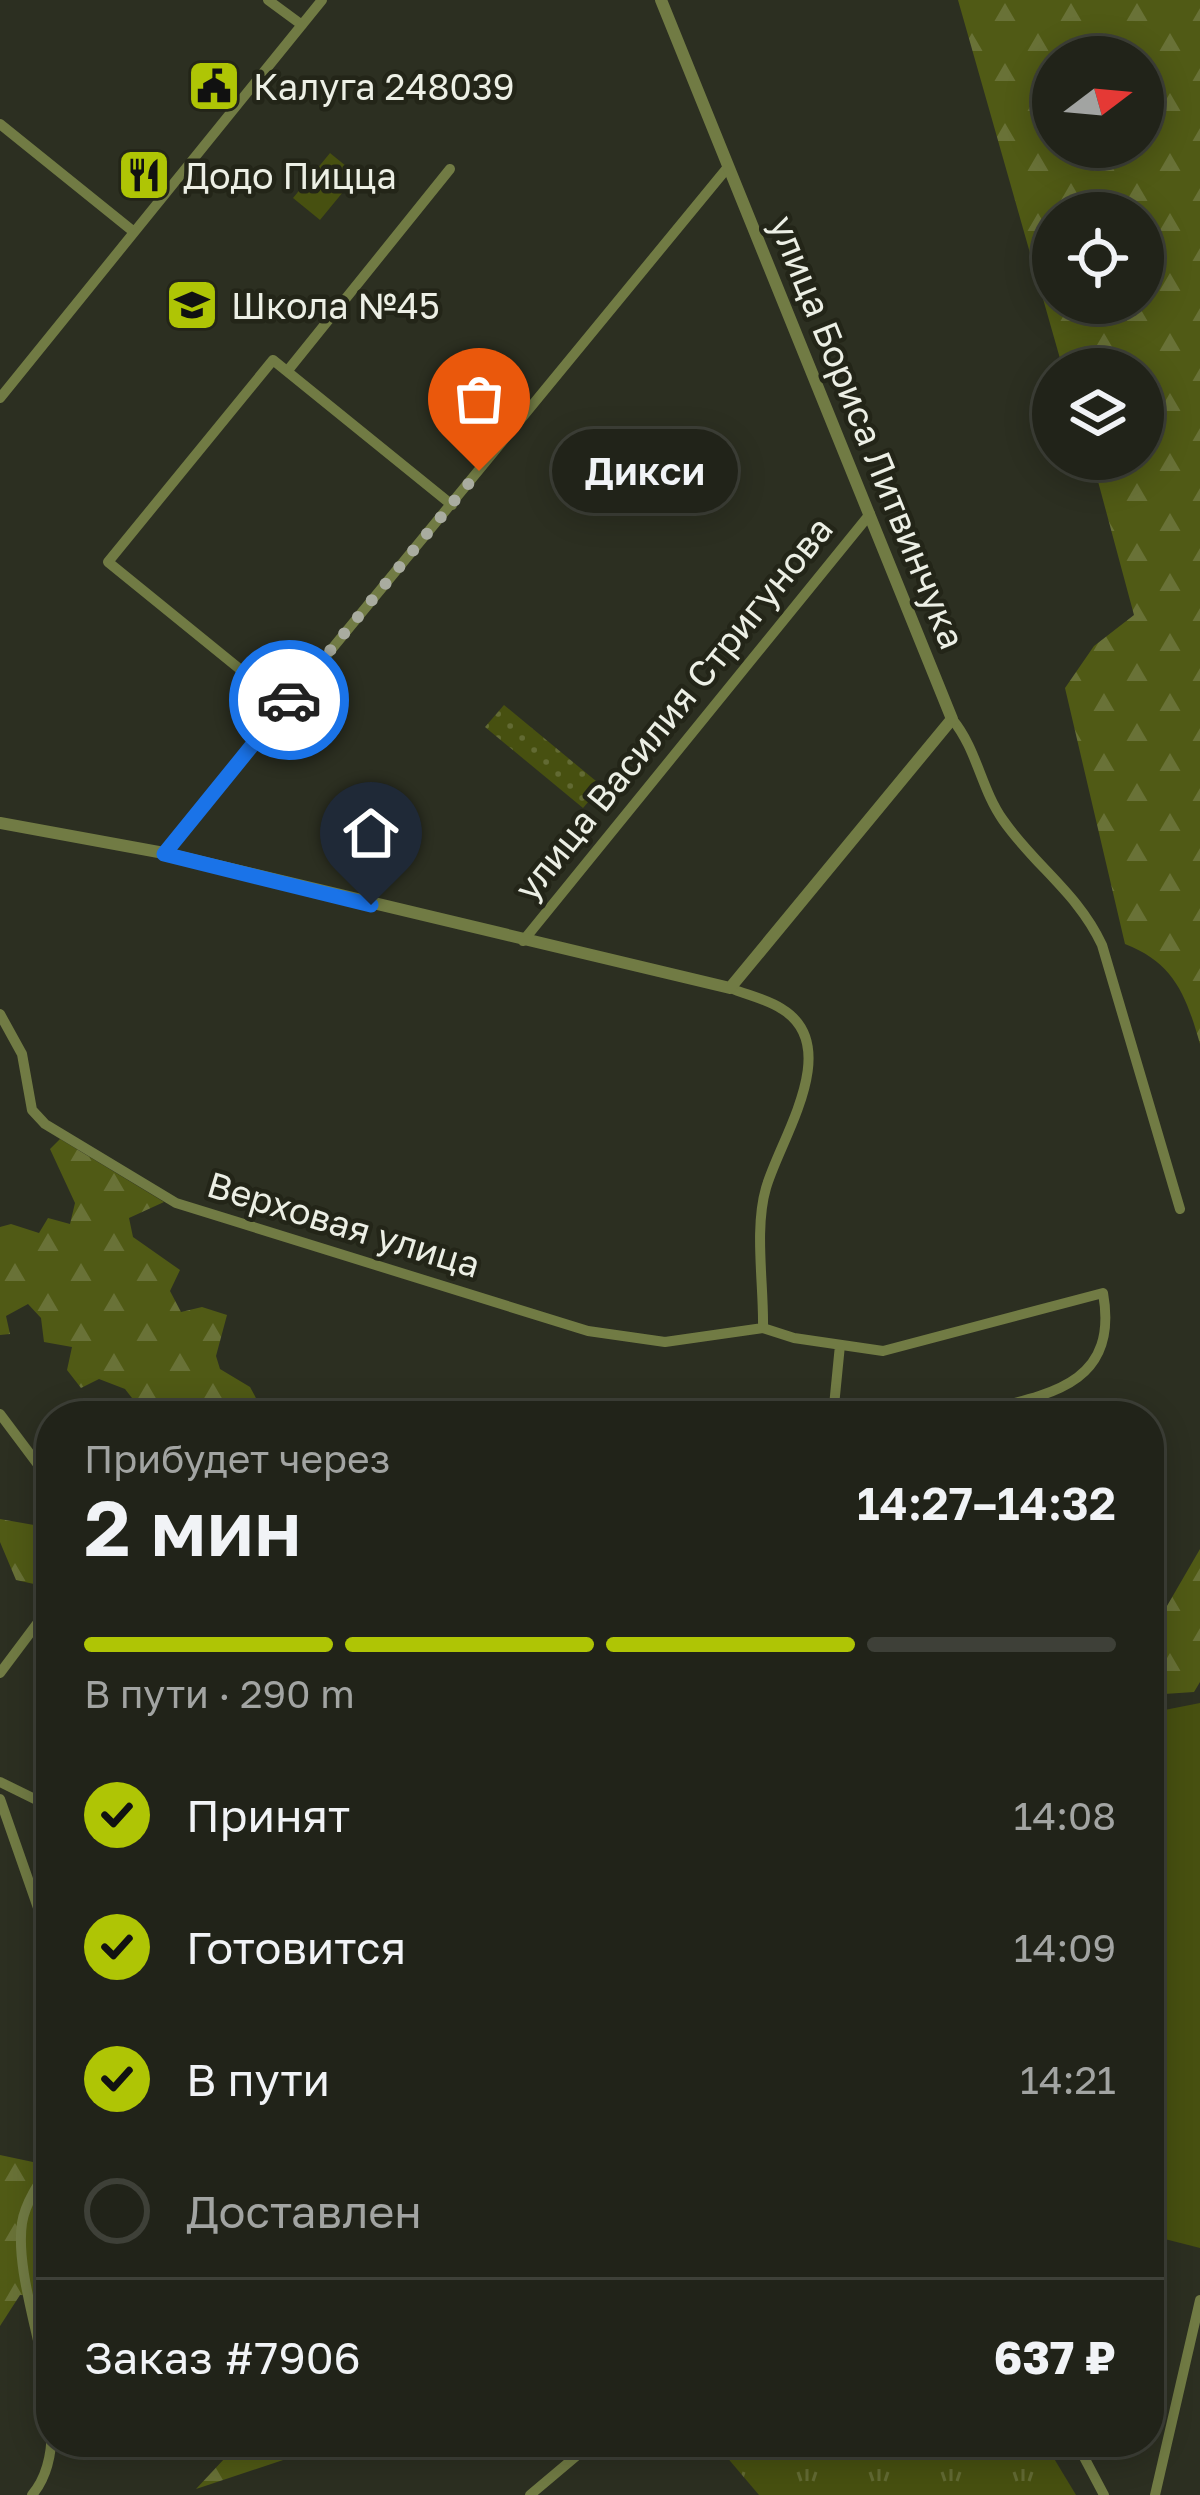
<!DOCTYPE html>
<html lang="ru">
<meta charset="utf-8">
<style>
body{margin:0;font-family:"Golos Text",sans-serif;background:#2d2f26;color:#f1f3f6;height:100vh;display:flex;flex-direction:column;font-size:45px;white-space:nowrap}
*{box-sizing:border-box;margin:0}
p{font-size:39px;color:#a2a4a2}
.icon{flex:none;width:66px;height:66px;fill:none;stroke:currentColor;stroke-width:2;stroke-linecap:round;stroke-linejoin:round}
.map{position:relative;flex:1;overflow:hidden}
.side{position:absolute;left:36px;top:1401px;width:1128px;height:1056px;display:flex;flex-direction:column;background:#212319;border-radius:48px;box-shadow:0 6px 30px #0003,0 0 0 3px #3e4038}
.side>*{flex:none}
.needle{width:78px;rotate:74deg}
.tools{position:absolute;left:1032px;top:36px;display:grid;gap:24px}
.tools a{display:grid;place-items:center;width:132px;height:132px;border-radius:50%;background:#212319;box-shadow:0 6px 30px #0003,0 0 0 3px #3e4038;font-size:60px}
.pin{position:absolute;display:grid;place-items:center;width:102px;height:102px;color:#fff;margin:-123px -51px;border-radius:50% 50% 50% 0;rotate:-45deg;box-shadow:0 0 12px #0007}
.pin .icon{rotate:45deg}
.courier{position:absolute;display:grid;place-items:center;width:120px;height:120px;margin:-60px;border:9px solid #1a73e8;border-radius:50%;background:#fff;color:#222;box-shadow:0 3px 15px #0007}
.bubble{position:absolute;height:84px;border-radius:42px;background:#212319;box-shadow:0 6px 30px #0003,0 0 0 3px #3e4038;font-size:39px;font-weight:600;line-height:84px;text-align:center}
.overview em{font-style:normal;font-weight:600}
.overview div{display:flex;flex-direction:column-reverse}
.overview{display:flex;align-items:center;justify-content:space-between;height:204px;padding:0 48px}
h1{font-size:78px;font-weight:600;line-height:90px}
.bar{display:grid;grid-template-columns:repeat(4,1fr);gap:18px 12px;align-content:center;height:144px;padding:0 48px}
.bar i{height:15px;border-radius:9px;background:#3e4038}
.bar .current{background:#afc505}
.bar p{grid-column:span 4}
.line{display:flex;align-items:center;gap:30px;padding:0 48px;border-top:3px solid #3e4038}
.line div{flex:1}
ol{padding:0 48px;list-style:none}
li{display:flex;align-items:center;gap:36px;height:132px}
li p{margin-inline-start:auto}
li .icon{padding:12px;border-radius:50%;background:#afc505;color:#111;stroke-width:4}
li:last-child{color:#a2a4a2}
li i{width:66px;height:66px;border:6px solid #3e4038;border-radius:50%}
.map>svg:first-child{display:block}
</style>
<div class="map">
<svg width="1200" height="2495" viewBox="0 0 1200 2495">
<defs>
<pattern id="grass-tufts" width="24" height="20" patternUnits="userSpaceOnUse" patternTransform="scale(3)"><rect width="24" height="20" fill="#475010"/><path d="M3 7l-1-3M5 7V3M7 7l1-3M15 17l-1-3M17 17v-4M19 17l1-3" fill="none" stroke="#626a33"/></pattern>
<pattern id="forest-firs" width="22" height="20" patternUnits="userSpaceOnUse" patternTransform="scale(3)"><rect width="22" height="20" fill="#505a15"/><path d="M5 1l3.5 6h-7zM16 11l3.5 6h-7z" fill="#697237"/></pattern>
<pattern id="park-dots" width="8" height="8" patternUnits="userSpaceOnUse" patternTransform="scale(3)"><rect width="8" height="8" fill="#475010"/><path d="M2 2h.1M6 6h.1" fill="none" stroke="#626a33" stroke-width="1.8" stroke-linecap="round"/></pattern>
</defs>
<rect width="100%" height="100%" fill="#2c2f21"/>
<path fill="url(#grass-tufts)" d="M714,2442H1044L1076,2495H759Z"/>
<path fill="url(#forest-firs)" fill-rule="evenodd" d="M958,0H1200V1044C1186,995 1174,963 1125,944L1065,688L1094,646L1134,615L1092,459H1143V369H1063ZM1053,57H1143V147H1053ZM1053,213H1143V303H1053Z
M60,1139L164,1202L129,1218L133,1237L180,1270L170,1291L181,1312L202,1307L227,1315L216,1356L220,1369L250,1387L263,1411L275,1416H138L139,1407L125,1389L99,1379L81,1388L67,1370L72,1347L44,1342L41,1318L28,1304L6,1316L10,1334L0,1335V1227L11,1224L39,1233L48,1218L70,1224L75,1203L50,1149Z
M0,1519L51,1528V1574L39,1572L34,1584L16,1580L0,1542Z
M1200,1549V1682L1194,1692L1149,1695V1617L1160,1618Z
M0,2155L33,2162L51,2173V2296L20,2295L0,2326Z
M240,2442H333L334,2443L196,2489Z"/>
<path fill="url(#park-dots)" d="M504,705L602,786L583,808L485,727Z"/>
<path fill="#475010" d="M330,153L357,175L320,220L293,198Z
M1200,1703V2248L1149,2235V2103L1160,2079L1149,2076V1713Z"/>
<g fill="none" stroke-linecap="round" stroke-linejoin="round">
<path stroke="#717b44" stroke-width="10" d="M268,0L302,25
M0,124L134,232
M289,369L450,169
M0,398L322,0
M284,705L108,562L273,360L452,505
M952,719C977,749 981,789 1003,820C1035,866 1078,893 1102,945L1180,1209
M164,853L728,167
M523,941L870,514
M730,988C747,995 767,999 782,1009C844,1047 780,1139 766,1188C754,1229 764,1286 763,1328
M0,1014L22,1054L32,1110L45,1124L176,1203L588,1331L665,1342L763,1328L794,1338L883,1351L1103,1293C1121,1393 1035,1396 961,1416
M834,1408L883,1416
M0,1414L51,1482
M833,1416L840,1345
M0,1673L51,1605
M0,1782L51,1807
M0,1799L51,1945
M1076,2442L1104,2495
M32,2495C86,2431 11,2299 22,2223C25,2203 40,2181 51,2165
M530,2495L593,2442
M1155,2495L1200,2300"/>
<path stroke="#717b44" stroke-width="12" d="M0,823L164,853L730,988L952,719L661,0"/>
</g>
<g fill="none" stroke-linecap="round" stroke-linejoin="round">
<path stroke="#a9aca0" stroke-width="12" stroke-dasharray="0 21.6" d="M289,700L479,471"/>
<path stroke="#1a73e8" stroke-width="15" d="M289,700L164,854L371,905"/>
</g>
<defs>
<g id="civic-square" transform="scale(2.7)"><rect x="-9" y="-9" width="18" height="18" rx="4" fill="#afc505" stroke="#232518"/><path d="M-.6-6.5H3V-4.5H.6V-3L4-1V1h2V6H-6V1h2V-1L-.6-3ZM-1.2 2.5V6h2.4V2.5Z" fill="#111"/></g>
<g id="restaurant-square" transform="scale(2.7)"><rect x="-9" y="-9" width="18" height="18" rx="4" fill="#afc505" stroke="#232518"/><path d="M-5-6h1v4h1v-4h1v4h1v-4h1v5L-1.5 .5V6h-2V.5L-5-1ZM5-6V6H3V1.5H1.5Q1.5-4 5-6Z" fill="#111"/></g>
<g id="school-square" transform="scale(2.7)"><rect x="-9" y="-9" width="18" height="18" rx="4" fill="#afc505" stroke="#232518"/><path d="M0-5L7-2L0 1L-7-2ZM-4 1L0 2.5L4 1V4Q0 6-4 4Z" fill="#111"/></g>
</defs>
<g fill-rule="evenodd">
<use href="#civic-square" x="214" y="86"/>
<use href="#restaurant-square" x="144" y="175"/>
<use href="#school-square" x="192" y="305"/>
</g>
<g text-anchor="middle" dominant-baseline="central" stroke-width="9" stroke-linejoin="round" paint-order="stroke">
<g font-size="36" fill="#ecefe5" stroke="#232518" text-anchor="start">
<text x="253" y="86">Калуга 248039</text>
<text x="183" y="175">Додо Пицца</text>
<text x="231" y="305">Школа №45</text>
</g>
<g font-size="36" fill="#ecefe5" stroke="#232518">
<text transform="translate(868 432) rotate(68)">улица Бориса Литвинчука</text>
<text transform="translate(673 708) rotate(-51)">улица Василия Стригунова</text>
<text transform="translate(344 1224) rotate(17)">Верховая улица</text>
</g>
</g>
</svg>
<div class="tools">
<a><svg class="needle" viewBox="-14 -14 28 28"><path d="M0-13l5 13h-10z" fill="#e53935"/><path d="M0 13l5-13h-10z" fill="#a2a4a2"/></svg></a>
<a><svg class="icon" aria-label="locate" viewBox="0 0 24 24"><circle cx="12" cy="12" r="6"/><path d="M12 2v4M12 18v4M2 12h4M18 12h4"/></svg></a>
<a><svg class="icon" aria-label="layers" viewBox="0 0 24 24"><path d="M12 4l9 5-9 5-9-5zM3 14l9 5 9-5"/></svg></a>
</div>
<div class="pin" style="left:479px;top:471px;background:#ea580c"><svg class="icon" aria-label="bag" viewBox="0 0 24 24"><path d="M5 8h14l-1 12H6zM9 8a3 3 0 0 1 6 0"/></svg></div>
<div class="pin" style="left:371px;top:905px;background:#1f2937"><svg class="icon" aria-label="home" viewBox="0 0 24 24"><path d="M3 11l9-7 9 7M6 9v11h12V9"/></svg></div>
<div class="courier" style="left:289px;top:700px"><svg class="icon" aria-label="car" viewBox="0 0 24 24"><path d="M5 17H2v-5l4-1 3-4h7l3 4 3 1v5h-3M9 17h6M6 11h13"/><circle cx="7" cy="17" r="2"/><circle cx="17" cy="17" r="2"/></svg></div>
<div class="bubble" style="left:552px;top:429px;width:186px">Дикси</div>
<section class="side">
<div class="overview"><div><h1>2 мин</h1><p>Прибудет через</p></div><em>14:27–14:32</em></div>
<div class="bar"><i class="current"></i><i class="current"></i><i class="current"></i><i></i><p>В пути · 290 m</p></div>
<ol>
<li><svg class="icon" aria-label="check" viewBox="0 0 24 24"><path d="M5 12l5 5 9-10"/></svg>Принят<p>14:08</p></li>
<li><svg class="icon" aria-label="check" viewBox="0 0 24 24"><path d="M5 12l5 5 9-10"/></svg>Готовится<p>14:09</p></li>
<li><svg class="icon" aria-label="check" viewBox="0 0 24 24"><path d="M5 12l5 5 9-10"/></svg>В пути<p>14:21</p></li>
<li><i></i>Доставлен</li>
</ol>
<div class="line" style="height:156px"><div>Заказ #7906</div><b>637 ₽</b></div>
</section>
</div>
